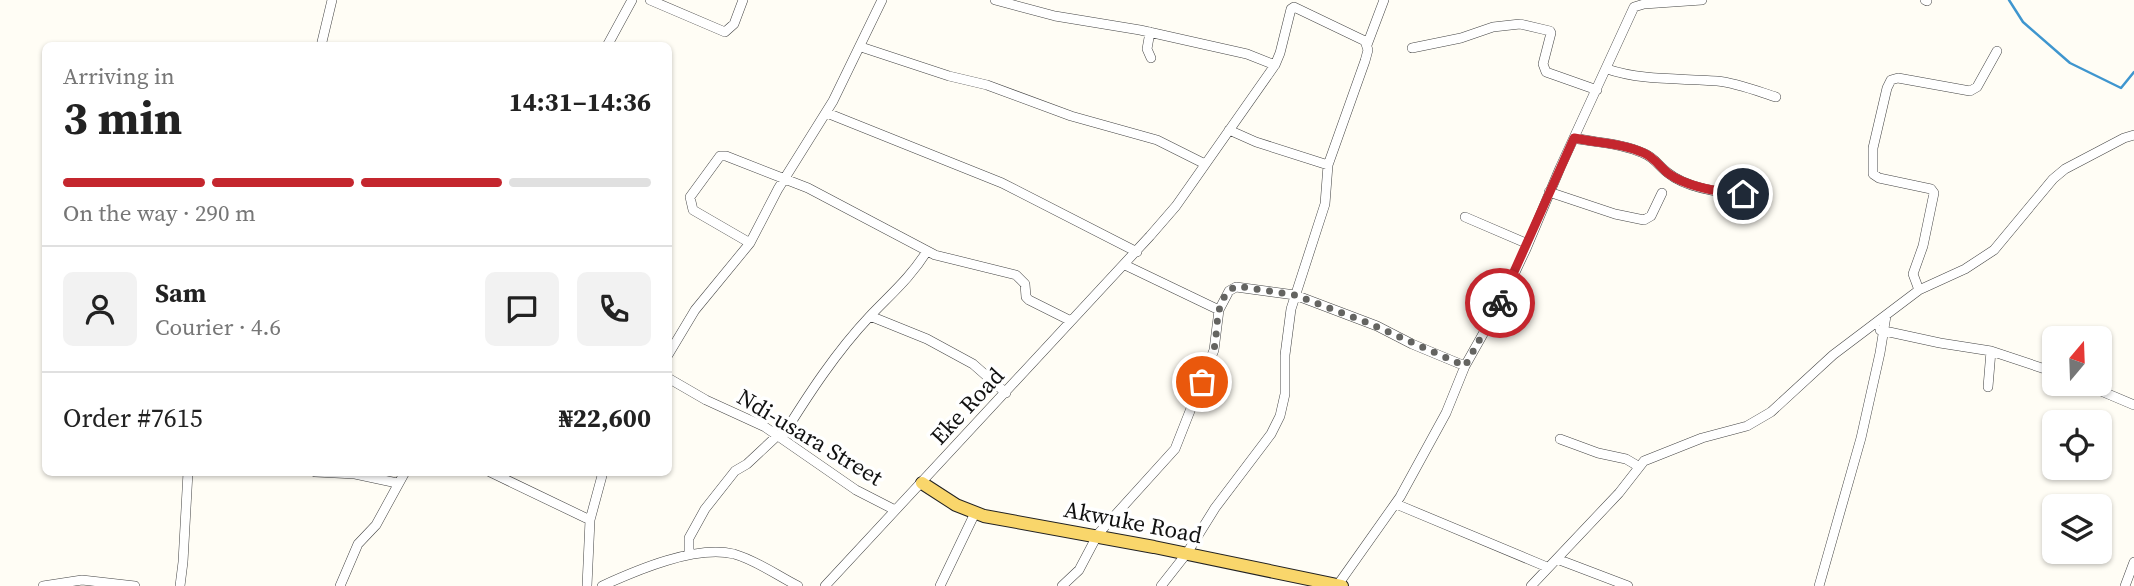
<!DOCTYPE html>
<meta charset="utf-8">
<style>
body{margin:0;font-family:"Source Serif 4",serif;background:#f2f2f2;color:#222;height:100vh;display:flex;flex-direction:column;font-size:26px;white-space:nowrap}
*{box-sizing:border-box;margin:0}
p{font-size:23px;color:#767676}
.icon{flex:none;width:38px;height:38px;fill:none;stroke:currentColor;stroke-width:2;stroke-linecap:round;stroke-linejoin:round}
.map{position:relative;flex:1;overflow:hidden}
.side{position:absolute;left:42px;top:42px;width:630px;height:434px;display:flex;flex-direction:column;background:#fff;border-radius:10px;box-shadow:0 2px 5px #0004}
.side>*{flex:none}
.needle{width:46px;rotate:19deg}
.fabs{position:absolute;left:2042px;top:326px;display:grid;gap:14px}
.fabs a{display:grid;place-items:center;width:70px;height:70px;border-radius:10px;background:#fff;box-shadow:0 2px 5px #0004;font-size:35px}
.pin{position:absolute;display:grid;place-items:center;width:60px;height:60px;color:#fff;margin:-30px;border:4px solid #fff;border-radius:50%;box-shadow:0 2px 7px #0007}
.courier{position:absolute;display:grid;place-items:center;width:70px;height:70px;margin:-35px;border:5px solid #c4262e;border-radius:50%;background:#fff;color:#222;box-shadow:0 2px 9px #0007}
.head em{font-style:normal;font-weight:700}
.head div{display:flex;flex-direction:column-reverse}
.head{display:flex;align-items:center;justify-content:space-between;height:119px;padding:0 21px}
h1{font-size:46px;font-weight:700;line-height:52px}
.bar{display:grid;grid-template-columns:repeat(4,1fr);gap:10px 7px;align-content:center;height:84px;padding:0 21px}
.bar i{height:9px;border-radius:5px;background:#e0e0e0}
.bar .on{background:#c4262e}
.bar p{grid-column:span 4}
.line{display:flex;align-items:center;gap:18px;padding:0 21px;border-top:2px solid #e0e0e0}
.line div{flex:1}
.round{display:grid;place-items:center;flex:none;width:74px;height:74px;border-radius:10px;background:#f2f2f2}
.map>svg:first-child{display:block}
</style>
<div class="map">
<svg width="2134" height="586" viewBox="0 0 2134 586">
<rect width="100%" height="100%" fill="#fffdf5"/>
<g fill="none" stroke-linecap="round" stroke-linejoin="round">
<path stroke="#3f96cf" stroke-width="2.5" d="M2009,0L2023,22L2070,63L2121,88L2134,72"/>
<g stroke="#444" stroke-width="10">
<path id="minor" d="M650,0L725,32L734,24L743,0
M995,0L1055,16L1140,30L1247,54L1275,65
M1925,0L1927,1
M1150,32L1147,49L1151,58
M1367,45L1384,0
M321,46L332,0
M607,46L632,0
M861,47L949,76L987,85L1071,116L1157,140L1205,164
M1412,48L1461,38L1493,27L1520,24L1550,31L1551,33L1543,64L1546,72L1597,90
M1607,69C1643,81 1679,78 1717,81C1737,83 1757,91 1776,97
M827,113L1002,183L1137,252
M1229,130L1256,142L1328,165
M1574,138C1597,143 1621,143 1643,153C1654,157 1659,166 1668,173C1689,190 1730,194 1757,195
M1549,192L1615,214L1644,220L1651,216L1662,193
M1465,217L1528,244
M750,243L693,210L690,197L720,156H726L808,188L935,255L1016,275L1025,284L1026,297L1029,300L1071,321
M1125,265L1219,310
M1919,290L1913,274L1923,246L1934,193L1931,189L1879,178L1873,174V148L1887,88L1891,80L1898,78L1970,91L1977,87L1997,51
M870,316L927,339L973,364L1006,393
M1880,330L1940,343L1991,351L2054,372
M668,355L695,310L750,243L778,189L833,101L882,0
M668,378L706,400L765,427L856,490L895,510
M2082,383L2134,405
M1988,387L1991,351
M782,437C808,395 836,352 870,316C891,294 911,277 927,251
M1560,439L1598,453L1626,459L1638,466
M315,472L355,474L397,483
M490,472L590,520
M1396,504L1547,567
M689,555V538L705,509L735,471L747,464L778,435
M1557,559L1628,586
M43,586L82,580L135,586
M180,586L183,562L188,472
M340,586L358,544L376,525L405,472
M587,586L590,520L603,472
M602,586C637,570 695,545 734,554C756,560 778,576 798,586
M825,586L1150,236L1176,206L1275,65L1280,53L1291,9L1294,7L1365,41L1368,50L1365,61L1328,165L1325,204L1291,309L1285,355V394L1280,416L1271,434L1215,508L1187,553L1161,586
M940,586L975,513
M1062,586L1079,570L1098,534L1175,449L1214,350L1219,310L1229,291L1236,287L1295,295L1377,326L1412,344L1465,366
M1337,586L1400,497L1446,413L1465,366L1501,302L1526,249L1560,168L1634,7L1644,4L1702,0
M1531,586L1619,493L1644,461L1702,438L1747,426L1771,412L1833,355L1919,290L1965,269L1994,250L2053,179L2065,169L2124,138L2134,135
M1819,586L1861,438L1880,353L1886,316
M2125,586L2134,562"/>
</g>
<g stroke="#222" stroke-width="14">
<path id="major" d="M922,483L956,505L984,516L1154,547L1342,586"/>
</g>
<use href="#minor" stroke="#fff" stroke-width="9"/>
<use href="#major" stroke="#f9d66b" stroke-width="12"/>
</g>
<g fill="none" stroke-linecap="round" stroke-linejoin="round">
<path stroke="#646461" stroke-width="7" stroke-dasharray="0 12.6" d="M1202,382C1206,371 1212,360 1214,349C1219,328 1213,299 1236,286L1295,295L1366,322L1465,366L1500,303"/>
<path stroke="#c4262e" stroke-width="9" d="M1500,303L1574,138C1597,143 1622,143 1644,153C1655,158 1660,167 1669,174C1689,188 1719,192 1743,194"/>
</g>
<g text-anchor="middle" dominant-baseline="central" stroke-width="7" stroke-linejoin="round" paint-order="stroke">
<g font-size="23" fill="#111" stroke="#fff">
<text transform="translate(967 406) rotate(-47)">Eke Road</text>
<text transform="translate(810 437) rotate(31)">Ndi-usara Street</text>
<text transform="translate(1133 522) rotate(11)">Akwuke Road</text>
</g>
</g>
</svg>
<div class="fabs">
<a><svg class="needle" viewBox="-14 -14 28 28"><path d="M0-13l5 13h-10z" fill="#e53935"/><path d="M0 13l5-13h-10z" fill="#767676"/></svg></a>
<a><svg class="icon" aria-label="locate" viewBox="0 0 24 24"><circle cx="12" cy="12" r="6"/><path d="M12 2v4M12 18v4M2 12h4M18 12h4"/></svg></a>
<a><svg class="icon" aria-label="layers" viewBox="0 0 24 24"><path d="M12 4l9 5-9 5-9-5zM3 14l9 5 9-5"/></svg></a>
</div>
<div class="pin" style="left:1202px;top:382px;background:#ea580c"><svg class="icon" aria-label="bag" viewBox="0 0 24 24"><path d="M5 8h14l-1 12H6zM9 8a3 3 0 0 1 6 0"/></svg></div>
<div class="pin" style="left:1743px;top:194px;background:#1f2937"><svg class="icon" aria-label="home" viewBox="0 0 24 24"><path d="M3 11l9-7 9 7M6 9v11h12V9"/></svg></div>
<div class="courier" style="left:1500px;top:303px"><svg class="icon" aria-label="bike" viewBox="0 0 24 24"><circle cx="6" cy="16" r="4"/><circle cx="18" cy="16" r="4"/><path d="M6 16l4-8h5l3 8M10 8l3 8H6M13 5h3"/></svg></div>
<section class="side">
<div class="head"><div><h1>3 min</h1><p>Arriving in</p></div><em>14:31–14:36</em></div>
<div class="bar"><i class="on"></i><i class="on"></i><i class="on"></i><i></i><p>On the way · 290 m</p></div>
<div class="line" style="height:126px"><a class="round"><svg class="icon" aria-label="person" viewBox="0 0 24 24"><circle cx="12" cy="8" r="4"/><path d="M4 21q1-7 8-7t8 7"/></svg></a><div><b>Sam</b><p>Courier · 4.6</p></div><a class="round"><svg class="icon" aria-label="chat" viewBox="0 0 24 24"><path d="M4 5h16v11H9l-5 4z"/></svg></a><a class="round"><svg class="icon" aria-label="phone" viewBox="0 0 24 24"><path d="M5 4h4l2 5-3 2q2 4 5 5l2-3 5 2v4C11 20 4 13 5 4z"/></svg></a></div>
<div class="line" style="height:91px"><div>Order #7615</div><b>₦22,600</b></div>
</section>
</div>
